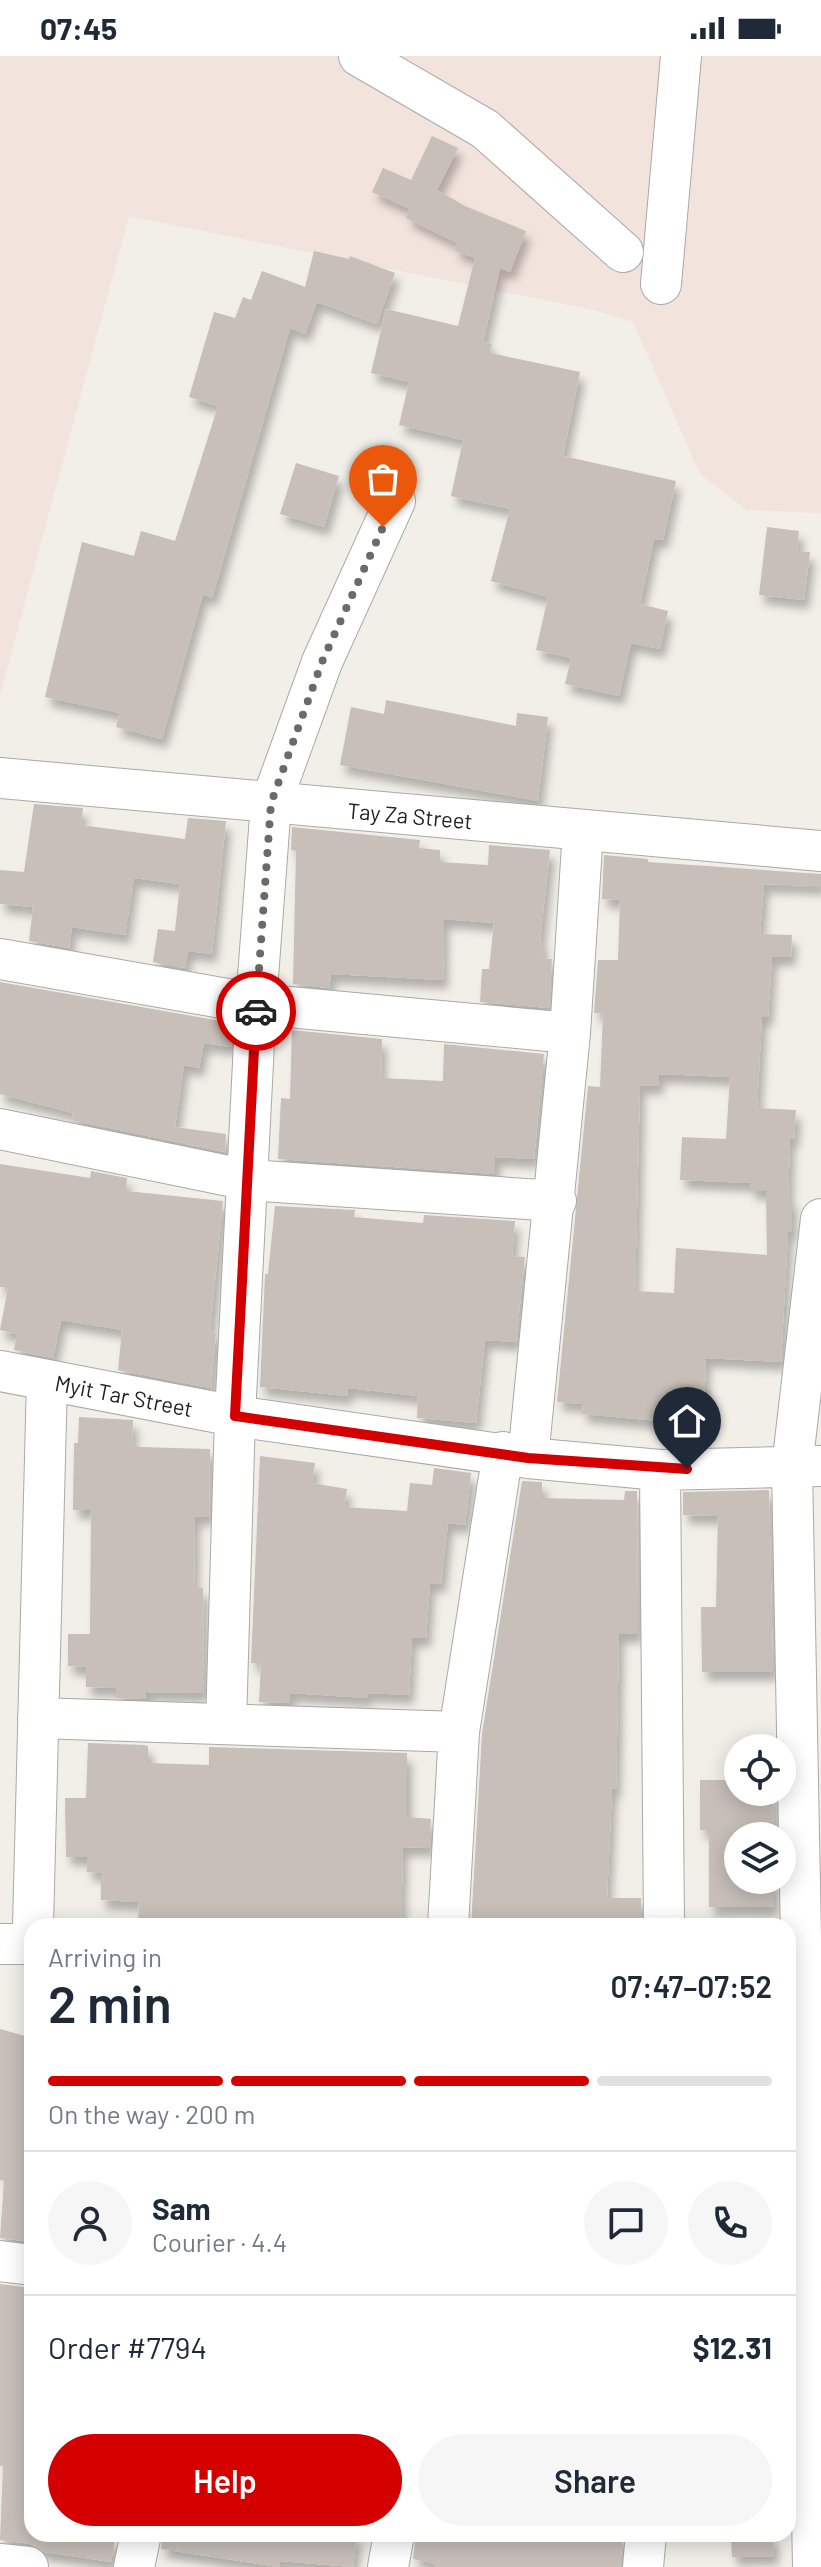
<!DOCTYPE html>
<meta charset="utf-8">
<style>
body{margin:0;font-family:Barlow,sans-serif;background:#f6f6f7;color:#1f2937;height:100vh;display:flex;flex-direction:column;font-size:30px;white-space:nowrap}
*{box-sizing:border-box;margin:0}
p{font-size:26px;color:#747a83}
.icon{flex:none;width:44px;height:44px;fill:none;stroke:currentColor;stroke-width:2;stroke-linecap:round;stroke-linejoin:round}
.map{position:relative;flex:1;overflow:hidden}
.side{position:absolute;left:24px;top:1862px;width:772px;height:624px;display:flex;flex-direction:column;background:#fff;border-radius:24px;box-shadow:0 4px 20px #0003}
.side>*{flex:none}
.controls{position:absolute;left:724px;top:1678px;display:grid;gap:16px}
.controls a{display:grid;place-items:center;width:72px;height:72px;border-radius:50%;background:#fff;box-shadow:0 4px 20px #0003;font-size:40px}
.pin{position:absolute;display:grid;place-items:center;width:68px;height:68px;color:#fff;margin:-82px -34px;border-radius:50% 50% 50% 0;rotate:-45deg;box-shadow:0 0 8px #0007}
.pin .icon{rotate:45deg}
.courier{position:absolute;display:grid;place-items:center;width:80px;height:80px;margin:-40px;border:6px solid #d40000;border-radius:50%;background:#fff;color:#222;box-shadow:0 2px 10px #0007}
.overview em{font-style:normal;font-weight:600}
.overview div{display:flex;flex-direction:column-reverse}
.overview{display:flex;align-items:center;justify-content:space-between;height:136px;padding:0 24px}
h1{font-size:52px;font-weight:600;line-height:60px}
.bar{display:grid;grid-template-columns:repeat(4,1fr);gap:12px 8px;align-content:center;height:96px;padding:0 24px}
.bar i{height:10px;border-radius:6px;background:#e0e1e3}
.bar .active{background:#d40000}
.bar p{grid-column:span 4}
.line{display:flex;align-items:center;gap:20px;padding:0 24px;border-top:2px solid #e0e1e3}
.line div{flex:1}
.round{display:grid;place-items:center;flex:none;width:84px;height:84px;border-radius:42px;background:#f6f6f7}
.action{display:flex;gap:16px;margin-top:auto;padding:16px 24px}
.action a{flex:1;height:92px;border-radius:48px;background:#d40000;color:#fff;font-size:32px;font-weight:600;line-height:92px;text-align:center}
.action a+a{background:#f6f6f7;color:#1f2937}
.status{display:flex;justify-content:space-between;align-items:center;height:56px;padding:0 40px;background:#fff;direction:ltr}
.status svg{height:22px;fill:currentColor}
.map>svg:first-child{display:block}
</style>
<div class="status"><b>07:45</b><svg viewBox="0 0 49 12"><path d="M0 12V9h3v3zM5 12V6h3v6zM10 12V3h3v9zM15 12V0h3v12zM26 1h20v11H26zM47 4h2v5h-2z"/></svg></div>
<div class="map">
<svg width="821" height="2511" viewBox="0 0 821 2511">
<defs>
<filter id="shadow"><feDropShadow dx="5" dy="9" stdDeviation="4" flood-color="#0004"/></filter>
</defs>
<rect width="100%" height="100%" fill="#f2efe9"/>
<path fill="#f3e3dd" d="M0,0H821V457L746,454L700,418L633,266L593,254L129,160L0,639Z"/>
<path fill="#c7bfb8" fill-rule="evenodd" filter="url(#shadow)" d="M432,80L458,92L437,134L465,150L526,175L510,216L500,212L483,286L492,288L490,297L580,316L563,400L676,425L663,484L654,483L640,548L668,555L660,593L631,587L619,640L565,628L571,602L536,594L548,541L491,525L510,453L451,440L463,384L399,369L409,326L371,317L386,253L458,270L475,202L454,194L457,187L406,162L410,153L372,136L383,112L411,124Z
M314,195L349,203L350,200L395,217L377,268L317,246L305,278L290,272L216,529L212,542L203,538L162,683L116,671L120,657L45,641L82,486L134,500L141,475L175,485L218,350L189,341L214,256L235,262L243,241L251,244L262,215L305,231Z
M296,407L339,420L324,471L280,458Z
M767,471L799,475L797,495L810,496L804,544L759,539Z
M386,644L516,670L517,657L548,661L538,745L340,709L351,651L384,658Z
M34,748L83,752L81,769L185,783L188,762L226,765L212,898L188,895L185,912L153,906L158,873L175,875L180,828L134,822L125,879L72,871L69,892L29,885L33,851L0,848V814L24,816Z
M292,771L420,784L419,792L440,794V806L488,809L489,789L550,794L540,886H543L542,902L552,903L549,952L480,946L482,913H489L494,867L444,863L443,924L331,918L329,932L293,928L296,795L291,794Z
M604,799L648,803V806L821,818V830L764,828L760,878L792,879L791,901H772L768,961H762L757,1052L796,1054L794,1083H790L788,1143H792V1176H788L781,1306L706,1302L703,1374L658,1372L659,1365L582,1358L583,1348L557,1346L588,1030L600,1031L603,957H594L598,904H618L620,844L602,843ZM659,1018L730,1021L726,1083L682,1081L680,1124L751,1127L750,1135H766L767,1199L676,1192L674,1237L635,1235L640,1029L659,1030Z
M0,926L232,967L231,991L204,987L199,1012L184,1009L175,1071L226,1078L225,1096L72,1064L73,1057L0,1038Z
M292,974L382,983L381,1022L443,1025L444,988L544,998L534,1103L495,1101V1118L278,1103L281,1042L290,1043Z
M0,1108L90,1122L91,1115L127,1122L126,1135L223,1145L210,1276L216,1277L211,1332L118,1314L122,1274L61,1264L53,1302L14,1294L17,1278L0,1274L8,1232L0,1231Z
M275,1150L355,1154L354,1161L423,1167L424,1159L515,1165L512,1200L525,1201L516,1286L485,1284L476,1367L417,1362L418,1340L348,1332L347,1340L260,1331L265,1218H268Z
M79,1361L133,1364L132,1388L140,1391L210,1393L209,1461L195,1460L194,1532H203L204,1637L146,1636V1643L116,1642V1632L86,1631V1611L68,1610V1578H90L91,1454H73L74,1387H78Z
M260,1400L315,1407L312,1427L347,1433L344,1451L407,1455L410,1427L432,1429L434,1412L471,1417L465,1469L448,1467L441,1528L430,1527L426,1582H412L409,1639L368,1637L367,1642L290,1637V1647L259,1646L261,1607H251Z
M522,1425L542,1426V1442L624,1444L625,1435H637L638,1578H619L616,1733H612L607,1842H641V1870H471L482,1678Z
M769,1434L773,1616H702L701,1551H716L718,1460L683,1459V1436Z
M88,1687L144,1689L148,1690V1707L209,1709V1691L407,1697V1761L431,1763L429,1792L403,1791L401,1870H138L139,1846L101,1844V1817L87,1816V1801H66L65,1742H86Z
M700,1724H738V1736H773L774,1773H738V1824H774V1851H709V1774H700Z
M0,1973L32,1982V2053L27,2074L32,2075V2186L0,2182L4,2125L0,2124Z
M0,2228L32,2232V2478L115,2483L111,2506L45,2496L31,2488L0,2484L3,2410H0Z
M163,2478H357L353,2511L280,2505L279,2511L161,2493Z
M416,2478H477L499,2482V2478H513L545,2483L546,2478H623L620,2511H435L436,2508L413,2503Z
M731,2478H773L774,2500L732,2501Z"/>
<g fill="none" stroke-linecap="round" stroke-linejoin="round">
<g stroke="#a9a9a9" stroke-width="42">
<path id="minor" d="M359,0L485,73L623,196
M661,228L681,0
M0,722L821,795
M0,903L256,948L570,977
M0,1073L248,1124L556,1145
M0,1315L235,1360L528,1402L660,1414L821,1410
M528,1402L570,977L583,774
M660,1414L664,1870
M38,1662L459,1676
M226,1668L235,1360L256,948L271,747L322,606L395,445
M33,1870L47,1324
M448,1870L459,1676L503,1396
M0,1888H32
M0,2205L32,2209
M0,2508L28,2511
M134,2511L141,2478
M388,2511L394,2478
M643,2511L646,2478
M813,2511L792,1411L821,1163"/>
</g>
<use href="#minor" stroke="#fff" stroke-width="40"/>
</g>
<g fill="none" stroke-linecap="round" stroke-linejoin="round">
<path stroke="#6b6a68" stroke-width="8" stroke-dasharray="0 14.4" d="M256,955L271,747L322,606L383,471"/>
<path stroke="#d40000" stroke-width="10" d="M256,955L235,1360L528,1402L687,1413"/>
</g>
<g text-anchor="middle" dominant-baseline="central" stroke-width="8" stroke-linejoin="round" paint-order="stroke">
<g font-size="22" fill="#222" stroke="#fff">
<text transform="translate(410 759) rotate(5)">Tay Za Street</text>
<text transform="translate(124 1339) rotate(11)">Myit Tar Street</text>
</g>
</g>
</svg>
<div class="controls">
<a><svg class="icon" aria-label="locate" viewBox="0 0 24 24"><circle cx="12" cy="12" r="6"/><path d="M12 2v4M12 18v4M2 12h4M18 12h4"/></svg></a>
<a><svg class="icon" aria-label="layers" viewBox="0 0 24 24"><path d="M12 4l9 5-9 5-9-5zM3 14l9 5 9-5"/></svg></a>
</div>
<div class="pin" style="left:383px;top:471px;background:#ea580c"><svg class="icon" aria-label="bag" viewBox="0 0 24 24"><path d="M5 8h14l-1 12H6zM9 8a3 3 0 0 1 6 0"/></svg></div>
<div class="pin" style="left:687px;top:1413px;background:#1f2937"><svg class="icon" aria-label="home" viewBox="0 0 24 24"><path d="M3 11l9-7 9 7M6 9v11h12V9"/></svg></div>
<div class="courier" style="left:256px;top:955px"><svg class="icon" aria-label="car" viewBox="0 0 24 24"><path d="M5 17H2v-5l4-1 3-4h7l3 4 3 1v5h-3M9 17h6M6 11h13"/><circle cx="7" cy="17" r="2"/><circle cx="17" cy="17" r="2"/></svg></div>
<section class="side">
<div class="overview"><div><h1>2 min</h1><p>Arriving in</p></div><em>07:47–07:52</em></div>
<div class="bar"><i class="active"></i><i class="active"></i><i class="active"></i><i></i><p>On the way · 200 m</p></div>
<div class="line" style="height:144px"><a class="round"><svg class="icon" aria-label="person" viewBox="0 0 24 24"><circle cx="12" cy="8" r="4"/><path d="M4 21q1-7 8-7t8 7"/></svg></a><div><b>Sam</b><p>Courier · 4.4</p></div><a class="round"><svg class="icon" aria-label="chat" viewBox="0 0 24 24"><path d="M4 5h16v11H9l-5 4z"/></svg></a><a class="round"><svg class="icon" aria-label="phone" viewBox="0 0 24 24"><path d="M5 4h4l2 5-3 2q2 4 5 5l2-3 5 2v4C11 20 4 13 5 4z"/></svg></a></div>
<div class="line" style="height:104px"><div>Order #7794</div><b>$12.31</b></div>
<div class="action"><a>Help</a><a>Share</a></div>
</section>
</div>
